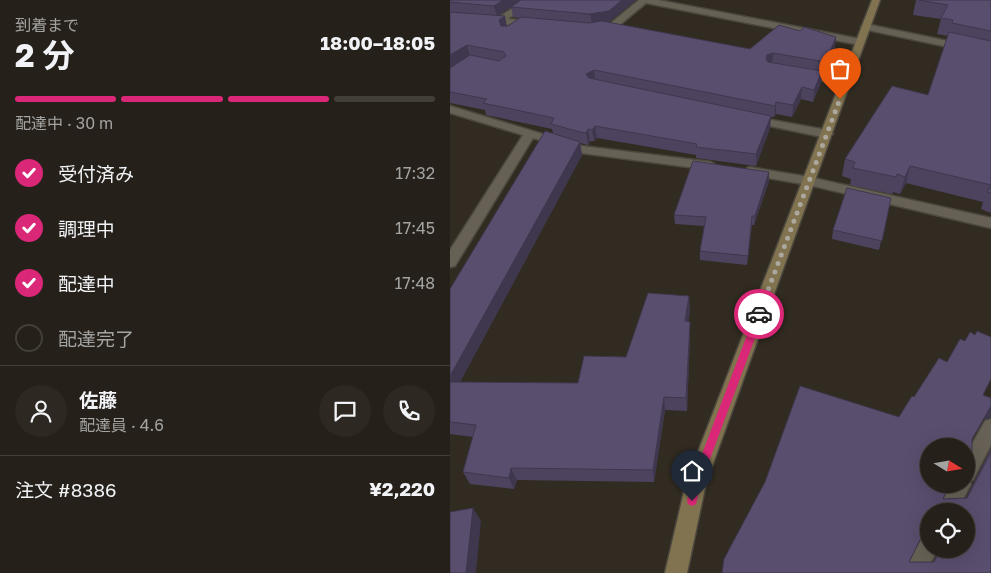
<!DOCTYPE html>
<html lang="ja">
<meta charset="utf-8">
<style>
body{margin:0;font-family:"Golos Text","Noto Sans JP",sans-serif;background:#2d2822;color:#f1f3f6;height:100vh;display:flex;flex-direction:column;font-size:19px;white-space:nowrap}
*{box-sizing:border-box;margin:0}
p{font-size:16px;color:#a3a3a2}
.icon{flex:none;width:28px;height:28px;fill:none;stroke:currentColor;stroke-width:2;stroke-linecap:round;stroke-linejoin:round}
.map{position:relative;flex:1;overflow:hidden}
.drawer{display:flex;flex-direction:column;background:#252019;width:450px}
.drawer>*{flex:none}
.needle{width:32px;rotate:101deg}
.buttons{position:absolute;left:470px;top:438px;display:grid;gap:10px}
.buttons a{display:grid;place-items:center;width:55px;height:55px;border-radius:50%;background:#252019;box-shadow:0 5px 20px #0002,0 0 0 1px #423e38;font-size:25px}
.pin{position:absolute;display:grid;place-items:center;width:42px;height:42px;color:#fff;margin:-51px -21px;border-radius:50% 50% 50% 0;rotate:-45deg;box-shadow:0 0 5px #0007}
.pin .icon{rotate:45deg}
.courier{position:absolute;display:grid;place-items:center;width:50px;height:50px;margin:-25px;border:4px solid #db2777;border-radius:50%;background:#fff;color:#222;box-shadow:0 1px 6px #0007}
.summary em{font-style:normal;font-weight:700}
.summary div{display:flex;flex-direction:column-reverse}
.summary{display:flex;align-items:center;justify-content:space-between;height:85px;padding:0 15px}
h1{font-size:32px;font-weight:700;line-height:38px}
.bar{display:grid;grid-template-columns:repeat(4,1fr);gap:8px 5px;align-content:center;height:60px;padding:0 15px}
.bar i{height:6px;border-radius:4px;background:#423e38}
.bar .current{background:#db2777}
.bar p{grid-column:span 4}
.line{display:flex;align-items:center;gap:12px;padding:0 15px;border-top:1px solid #423e38}
.line div{flex:1}
.round{display:grid;place-items:center;flex:none;width:52px;height:52px;border-radius:26px;background:#2d2822}
ol{padding:0 15px;list-style:none}
li{display:flex;align-items:center;gap:15px;height:55px}
li p{margin-inline-start:auto}
li .icon{padding:5px;border-radius:50%;background:#db2777;color:#fff;stroke-width:4}
li:last-child{color:#a3a3a2}
li i{width:28px;height:28px;border:2px solid #423e38;border-radius:50%}
main{display:flex;flex:1;min-height:0}
.map>svg:first-child{display:block}
</style>
<main>
<section class="drawer">
<div class="summary"><div><h1>2 分</h1><p>到着まで</p></div><em>18:00–18:05</em></div>
<div class="bar"><i class="current"></i><i class="current"></i><i class="current"></i><i></i><p>配達中 · 30 m</p></div>
<ol>
<li><svg class="icon" aria-label="check" viewBox="0 0 24 24"><path d="M5 12l5 5 9-10"/></svg>受付済み<p>17:32</p></li>
<li><svg class="icon" aria-label="check" viewBox="0 0 24 24"><path d="M5 12l5 5 9-10"/></svg>調理中<p>17:45</p></li>
<li><svg class="icon" aria-label="check" viewBox="0 0 24 24"><path d="M5 12l5 5 9-10"/></svg>配達中<p>17:48</p></li>
<li><i></i>配達完了</li>
</ol>
<div class="line" style="height:90px"><a class="round"><svg class="icon" aria-label="person" viewBox="0 0 24 24"><circle cx="12" cy="8" r="4"/><path d="M4 21q1-7 8-7t8 7"/></svg></a><div><b>佐藤</b><p>配達員 · 4.6</p></div><a class="round"><svg class="icon" aria-label="chat" viewBox="0 0 24 24"><path d="M4 5h16v11H9l-5 4z"/></svg></a><a class="round"><svg class="icon" aria-label="phone" viewBox="0 0 24 24"><path d="M5 4h4l2 5-3 2q2 4 5 5l2-3 5 2v4C11 20 4 13 5 4z"/></svg></a></div>
<div class="line" style="height:65px"><div>注文 #8386</div><b>¥2,220</b></div>
</section>
<div class="map">
<svg width="541" height="573" viewBox="0 0 541 573">
<rect width="100%" height="100%" fill="#312b21"/>
<g fill="none" stroke-linecap="round" stroke-linejoin="round">
<g stroke="#4c483f" stroke-width="3">
<path id="lane" d="M75,0H81L82,2L52,23H46V19Z
M189,0H208L410,39L415,42L410,45L196,3L167,27L147,31L142,28L144,26L161,23Z
M353,71L396,79L401,82L396,85L349,76L348,74L349,72Z
M300,116L377,130L383,134L377,138L296,121L294,119L296,117Z"/>
</g>
<g stroke="#4c483f" stroke-width="3">
<path id="street" d="M0,14L83,21L88,24L83,27L0,20Z
M416,24L541,50V56L413,29L411,27Z
M0,106L132,146L261,162L267,166L261,170L131,153L83,138L5,266L0,267V250L73,135L0,113Z
M299,167L359,177L541,218V228L359,185L295,174L293,171Z
M541,419V445L523,480L519,481L521,484L507,511H487L501,484H516V455L535,421Z
M479,535V549H488L475,573H453L472,538Z"/>
</g>
<g stroke="#4c483f" stroke-width="3">
<path id="secondary" d="M422,0H430L256,483L237,573H215L236,483Z"/>
</g>
<use href="#lane" fill="#676155" fill-rule="evenodd"/>
<use href="#street" fill="#676155" fill-rule="evenodd"/>
<use href="#secondary" fill="#81734f" fill-rule="evenodd"/>
</g>
<path fill="#4d435f" fill-rule="evenodd" d="M0,0H186L160,21L157,22L300,49L385,48L375,73H372L371,82L363,102L351,99L342,117L326,114L324,117H321L320,128L306,166L246,158V155L147,138L144,141H140L138,145L130,143L132,155L10,382L128,383L176,357L239,296L240,310L238,322H240V335L237,411L215,410L204,482L67,480L64,489L20,484L13,472L23,437L0,434V289L103,134L102,129L36,115L35,110L0,103ZM61,7L63,17L70,18L57,26L48,16Z
M466,0H541V213L531,209L533,202L456,183L450,194L443,192L442,194L400,185L401,179L392,176L395,159L478,95L498,36L487,34L491,19L463,15Z
M319,172V181L304,225H302L297,265L250,260V251L254,226L225,224L224,215Z
M441,198L429,250L382,239L383,230Z
M533,395V420L522,440V468L516,478V446L493,499L516,498L541,449V573H272L449,417L464,397ZM479,511L516,549H490L483,562H459L471,537L479,534Z"/>
<path fill="#3f374d" d="M53,0H72L47,16L44,6Z
M172,0H186L160,21L142,24L140,14Z
M55,16L57,27L52,31L49,20Z
M386,37L385,48L375,73L376,62Z
M17,45L20,56L0,69V55Z
M323,53L322,64L316,66V59L317,55Z
M144,70L145,81L138,85L136,74Z
M372,71L371,82L363,102L364,90Z
M352,87L351,99L342,117L343,105Z
M326,102V114L324,117L325,106Z
M321,116L320,128L306,166V154Z
M145,126L147,138L144,141L142,130Z
M138,129L140,141L138,145L136,133Z
M130,142L132,155L3,395L0,388V376Z
M460,166L456,183L450,194L455,177Z
M319,172V181L304,225L305,216Z
M302,216V225L297,265L298,256Z
M239,296L240,310L236,334L235,321Z
M240,322V335L237,411L236,398Z
M214,397L215,410L204,482L203,470Z
M541,406V418L533,420Z
M61,468L67,480L64,489L59,478Z
M23,508L31,521L26,573H16Z
M478,524H479V534L470,537Z"/>
<path fill="#5a4e6e" stroke="#3f374d" fill-rule="evenodd" d="M0,0H53L44,6L0,2Z
M71,0H172L159,11L140,14L61,7Z
M469,0H541V31L502,23L503,20L491,18L498,5Z
M0,12L55,16L49,20L51,26H58L71,17L139,23L152,21L300,49L329,25L350,31L354,27L386,37L376,62L323,53L317,55L316,59L318,62L372,71L364,90L352,87L343,105L326,102L325,106L144,70L136,74L139,78L321,116L306,154L246,147L247,144L145,126L142,130L138,129L136,133L130,132L101,124L104,118L33,103L37,99L0,92V68L20,55L49,61L56,56L54,52L17,45L0,55Z
M499,32L541,41V185L460,166L455,177L447,174L446,177L403,168L405,162L395,159L442,86L478,95Z
M95,131L130,142L0,376V289Z
M243,161L319,172L305,216H302L298,256L250,251L256,217L224,215Z
M541,186V193L537,192Z
M397,188L441,198L432,241L383,230Z
M198,293L239,296L235,321L240,322L236,398L214,397L203,470L61,468L59,478L13,472L26,425L0,422V382L128,383L134,356L176,357Z
M527,331L541,337V379L533,395L541,398V406L522,439V468H516V446H479V484H500L493,499L517,498L541,452V573H272L274,559L315,482L350,386L449,417L462,396L464,397L489,358L497,362L510,339L515,341L520,332L525,335ZM479,511H516V549H491L484,562H459L478,524H479Z
M23,508L16,573H0V512Z"/>
<path fill="#db2777" d="M309,311L314,314L251,483L246,504L242,506L238,504L237,501L241,483L305,314Z"/>
<g fill="none" stroke-linecap="round" stroke-linejoin="round">
<path stroke="#aca8a0" stroke-width="5" stroke-dasharray="0 9" d="M309,314L390,99"/>
</g>
</svg>
<div class="buttons">
<a><svg class="needle" viewBox="-14 -14 28 28"><path d="M0-13l5 13h-10z" fill="#e53935"/><path d="M0 13l5-13h-10z" fill="#a3a3a2"/></svg></a>
<a><svg class="icon" aria-label="locate" viewBox="0 0 24 24"><circle cx="12" cy="12" r="6"/><path d="M12 2v4M12 18v4M2 12h4M18 12h4"/></svg></a>
</div>
<div class="pin" style="left:390px;top:99px;background:#ea580c"><svg class="icon" aria-label="bag" viewBox="0 0 24 24"><path d="M5 8h14l-1 12H6zM9 8a3 3 0 0 1 6 0"/></svg></div>
<div class="pin" style="left:242px;top:501px;background:#1f2937"><svg class="icon" aria-label="home" viewBox="0 0 24 24"><path d="M3 11l9-7 9 7M6 9v11h12V9"/></svg></div>
<div class="courier" style="left:309px;top:314px"><svg class="icon" aria-label="car" viewBox="0 0 24 24"><path d="M5 17H2v-5l4-1 3-4h7l3 4 3 1v5h-3M9 17h6M6 11h13"/><circle cx="7" cy="17" r="2"/><circle cx="17" cy="17" r="2"/></svg></div>
</div>
</main>
